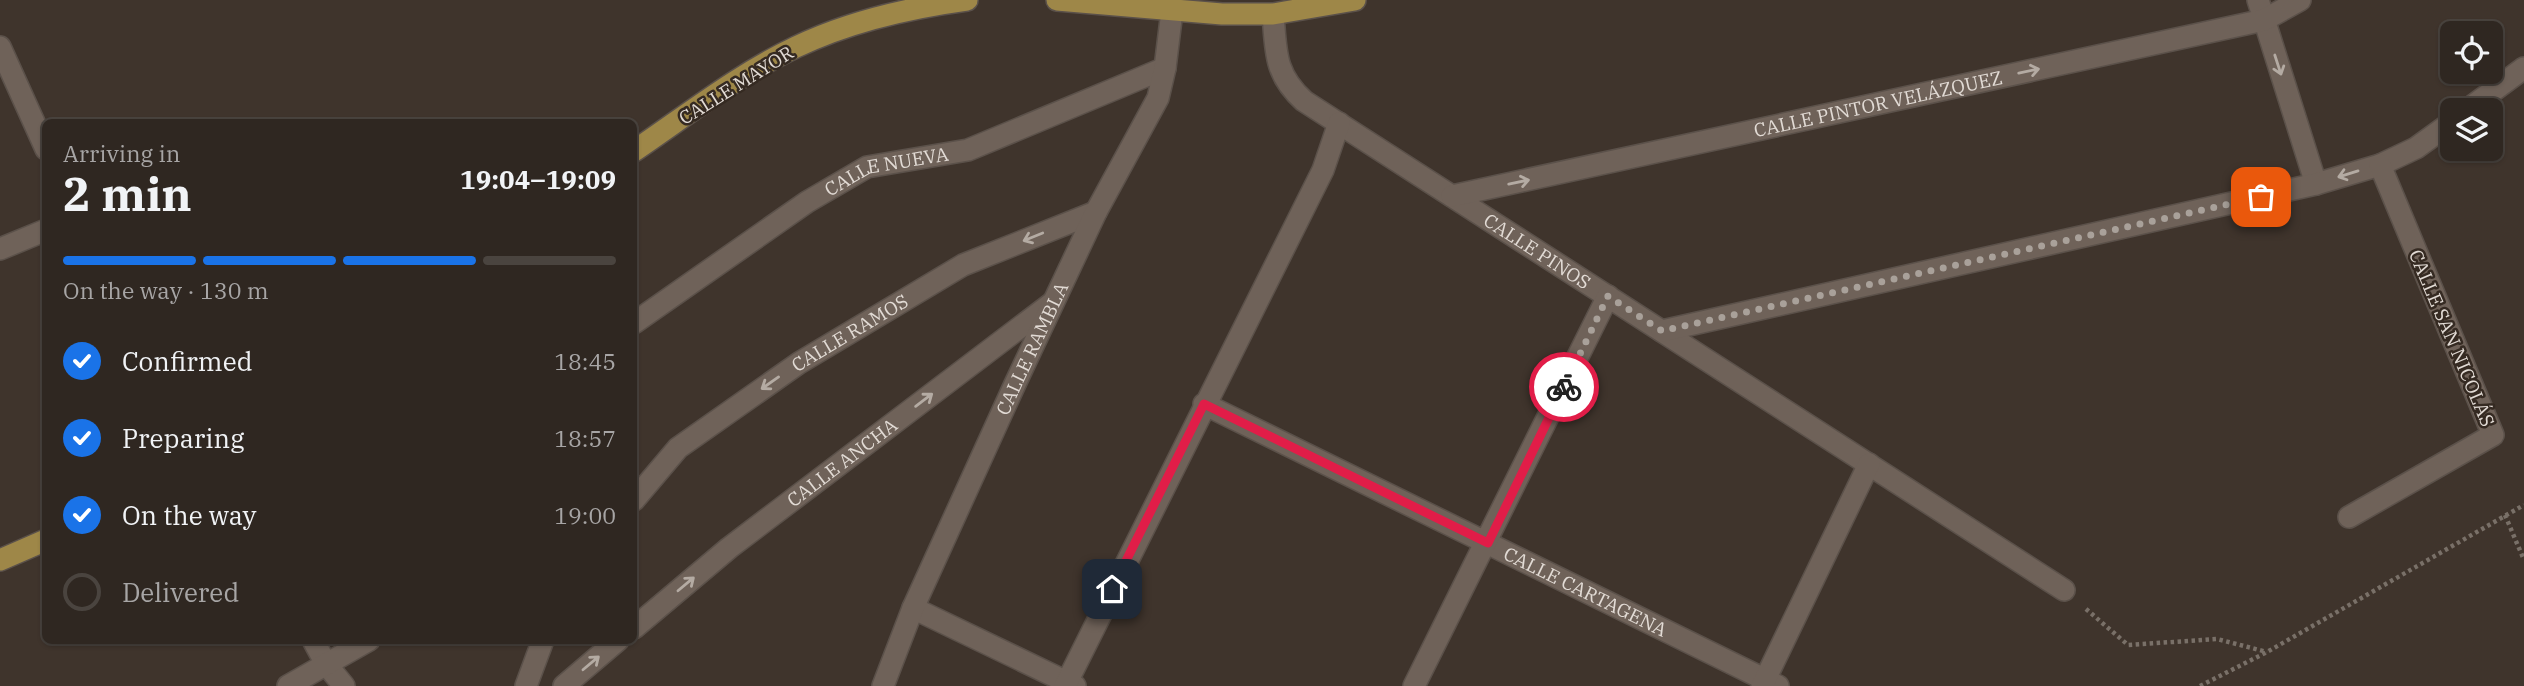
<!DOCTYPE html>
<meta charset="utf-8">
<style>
body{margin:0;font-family:"IBM Plex Serif",serif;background:#372f2a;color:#f1f3f6;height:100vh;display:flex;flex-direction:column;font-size:26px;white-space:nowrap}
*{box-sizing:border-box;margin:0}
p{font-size:23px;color:#a7a5a5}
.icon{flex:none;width:38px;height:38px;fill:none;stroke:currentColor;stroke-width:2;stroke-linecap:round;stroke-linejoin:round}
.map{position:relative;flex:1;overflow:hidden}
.sheet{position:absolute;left:42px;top:119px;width:595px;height:525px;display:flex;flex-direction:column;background:#2f2721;border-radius:10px;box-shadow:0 2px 5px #0004,0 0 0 2px #4a443f}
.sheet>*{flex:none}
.tools{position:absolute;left:2440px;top:21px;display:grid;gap:14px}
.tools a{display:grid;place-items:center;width:63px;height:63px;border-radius:10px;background:#2f2721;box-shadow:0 2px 5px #0004,0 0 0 2px #4a443f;font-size:35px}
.pin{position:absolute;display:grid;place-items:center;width:60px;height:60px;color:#fff;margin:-30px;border-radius:14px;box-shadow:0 4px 10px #0006}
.courier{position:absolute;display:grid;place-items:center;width:70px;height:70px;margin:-35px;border:5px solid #e11d48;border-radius:50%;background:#fff;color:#222;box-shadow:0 2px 9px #0007}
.headline em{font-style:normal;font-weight:800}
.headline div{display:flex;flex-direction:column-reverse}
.headline{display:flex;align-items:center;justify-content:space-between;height:119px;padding:0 21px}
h1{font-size:46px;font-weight:800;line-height:52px}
.bar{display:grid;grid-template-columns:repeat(4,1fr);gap:10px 7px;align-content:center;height:84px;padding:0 21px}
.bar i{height:9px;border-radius:5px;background:#4a443f}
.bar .on{background:#1a73e8}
.bar p{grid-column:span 4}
ol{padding:0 21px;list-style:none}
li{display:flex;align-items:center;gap:21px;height:77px}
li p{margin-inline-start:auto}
li .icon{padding:7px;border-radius:50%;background:#1a73e8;color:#fff;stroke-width:4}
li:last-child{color:#a7a5a5}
li i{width:38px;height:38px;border:4px solid #4a443f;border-radius:50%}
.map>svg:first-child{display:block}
</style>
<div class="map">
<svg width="2524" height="686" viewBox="0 0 2524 686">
<rect width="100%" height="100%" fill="#3f342c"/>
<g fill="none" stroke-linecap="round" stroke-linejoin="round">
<g stroke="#5b514a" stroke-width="24">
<g id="street">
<path d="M2258,0L2316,184"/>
<path id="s1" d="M1273,14C1276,51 1274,74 1304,101L2064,590"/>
<path d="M0,47L46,149"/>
<path d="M2467,110L2524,68"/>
<path id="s2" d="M1452,196L2264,20L2300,0"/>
<path d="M0,249L46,230"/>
<path id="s3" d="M634,323L807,202L867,167L968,150L1165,68"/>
<path d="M1662,331L2316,184L2380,165L2416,148L2452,122"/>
<path id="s4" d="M1204,404L1778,686"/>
<path id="s5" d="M634,500L678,448L799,363L963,265L1096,212"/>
<path d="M2349,517L2493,435L2380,165"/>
<path d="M913,608L1075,686"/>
<path id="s6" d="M634,628L729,548L1052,303"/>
<path d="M313,640L326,664L344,686"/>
<path d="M288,686L369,640"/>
<path d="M526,686L543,640"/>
<path d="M564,686L618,640"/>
<path id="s7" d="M883,686L913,608L1015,384L1096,212L1158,98L1165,68L1172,11"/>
<path d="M1065,686L1323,170L1339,123"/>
<path d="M1414,686L1608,296"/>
<path d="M1762,686L1869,464"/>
</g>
</g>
<g stroke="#5b514a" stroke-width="24">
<path id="primary" d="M1057,0L1222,14H1273L1355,0
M634,151C687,115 739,74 796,47C850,21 908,8 967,0
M0,560L46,540"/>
</g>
<path stroke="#797068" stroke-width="4.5" stroke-dasharray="3.5 3.5" stroke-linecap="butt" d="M2505,515L2524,560
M2086,609L2128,645L2217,639L2267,652
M2200,686L2267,652L2524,505"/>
<use href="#street" stroke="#6f6259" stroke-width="21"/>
<use href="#primary" stroke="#9e8748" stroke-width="21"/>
</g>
<defs><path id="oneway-shaft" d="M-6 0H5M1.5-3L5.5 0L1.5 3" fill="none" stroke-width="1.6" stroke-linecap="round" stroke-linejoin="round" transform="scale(1.75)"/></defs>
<g stroke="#b4aba3">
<use href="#oneway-shaft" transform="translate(2278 65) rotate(72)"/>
<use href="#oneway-shaft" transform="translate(2029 71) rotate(-12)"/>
<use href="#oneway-shaft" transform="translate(2348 174) rotate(163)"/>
<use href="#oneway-shaft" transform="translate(1519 182) rotate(-12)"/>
<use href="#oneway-shaft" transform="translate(1033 237) rotate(158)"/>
<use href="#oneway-shaft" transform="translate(770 383) rotate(145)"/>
<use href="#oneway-shaft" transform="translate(924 400) rotate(-37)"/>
<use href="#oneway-shaft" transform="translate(686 584) rotate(-40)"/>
<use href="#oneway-shaft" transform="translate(591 663) rotate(-40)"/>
</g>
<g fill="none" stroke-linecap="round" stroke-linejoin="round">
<path stroke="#a9a19a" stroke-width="7" stroke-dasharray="0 12.6" d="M1564,387L1608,296L1662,331L2261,197"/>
<path stroke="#e11d48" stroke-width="9" d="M1112,589L1204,404L1488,543L1564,387"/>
</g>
<g text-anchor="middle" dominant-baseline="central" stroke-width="5" stroke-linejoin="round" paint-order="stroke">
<g font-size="19" fill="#e2dbd5" stroke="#352a22">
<text transform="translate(736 85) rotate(-32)">CALLE MAYOR</text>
<text stroke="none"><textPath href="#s2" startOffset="436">CALLE PINTOR VELÁZQUEZ</textPath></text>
<text stroke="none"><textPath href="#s3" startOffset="298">CALLE NUEVA</textPath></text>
<text stroke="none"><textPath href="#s1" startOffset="373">CALLE PINOS</textPath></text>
<text stroke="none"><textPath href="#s5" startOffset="275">CALLE RAMOS</textPath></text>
<text transform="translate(2452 338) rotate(67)">CALLE SAN NICOLÁS</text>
<text stroke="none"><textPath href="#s7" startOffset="369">CALLE RAMBLA</textPath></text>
<text stroke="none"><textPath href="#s6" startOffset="266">CALLE ANCHA</textPath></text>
<text stroke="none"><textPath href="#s4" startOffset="425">CALLE CARTAGENA</textPath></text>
</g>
</g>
</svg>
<div class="tools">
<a><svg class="icon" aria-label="locate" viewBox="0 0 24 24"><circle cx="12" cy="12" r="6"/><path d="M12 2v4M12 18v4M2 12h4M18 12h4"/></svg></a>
<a><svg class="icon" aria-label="layers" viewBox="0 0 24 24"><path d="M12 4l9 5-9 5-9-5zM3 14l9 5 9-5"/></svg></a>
</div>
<div class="pin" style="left:2261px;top:197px;background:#ea580c"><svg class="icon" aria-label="bag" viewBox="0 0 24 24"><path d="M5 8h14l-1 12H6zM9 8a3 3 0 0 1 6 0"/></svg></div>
<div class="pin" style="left:1112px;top:589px;background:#1f2937"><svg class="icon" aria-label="home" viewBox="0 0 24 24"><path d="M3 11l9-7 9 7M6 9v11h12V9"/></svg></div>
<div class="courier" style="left:1564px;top:387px"><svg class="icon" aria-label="bike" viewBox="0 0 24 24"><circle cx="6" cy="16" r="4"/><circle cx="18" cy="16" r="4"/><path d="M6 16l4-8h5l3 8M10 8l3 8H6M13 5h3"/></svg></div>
<section class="sheet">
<div class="headline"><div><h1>2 min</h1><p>Arriving in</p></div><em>19:04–19:09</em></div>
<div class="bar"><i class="on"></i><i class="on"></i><i class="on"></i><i></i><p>On the way · 130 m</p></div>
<ol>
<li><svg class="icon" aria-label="check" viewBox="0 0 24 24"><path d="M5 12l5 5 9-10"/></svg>Confirmed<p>18:45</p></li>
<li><svg class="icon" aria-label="check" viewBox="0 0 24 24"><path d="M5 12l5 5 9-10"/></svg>Preparing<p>18:57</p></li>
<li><svg class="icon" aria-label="check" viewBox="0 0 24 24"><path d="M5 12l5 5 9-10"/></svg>On the way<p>19:00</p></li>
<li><i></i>Delivered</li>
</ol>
</section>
</div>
